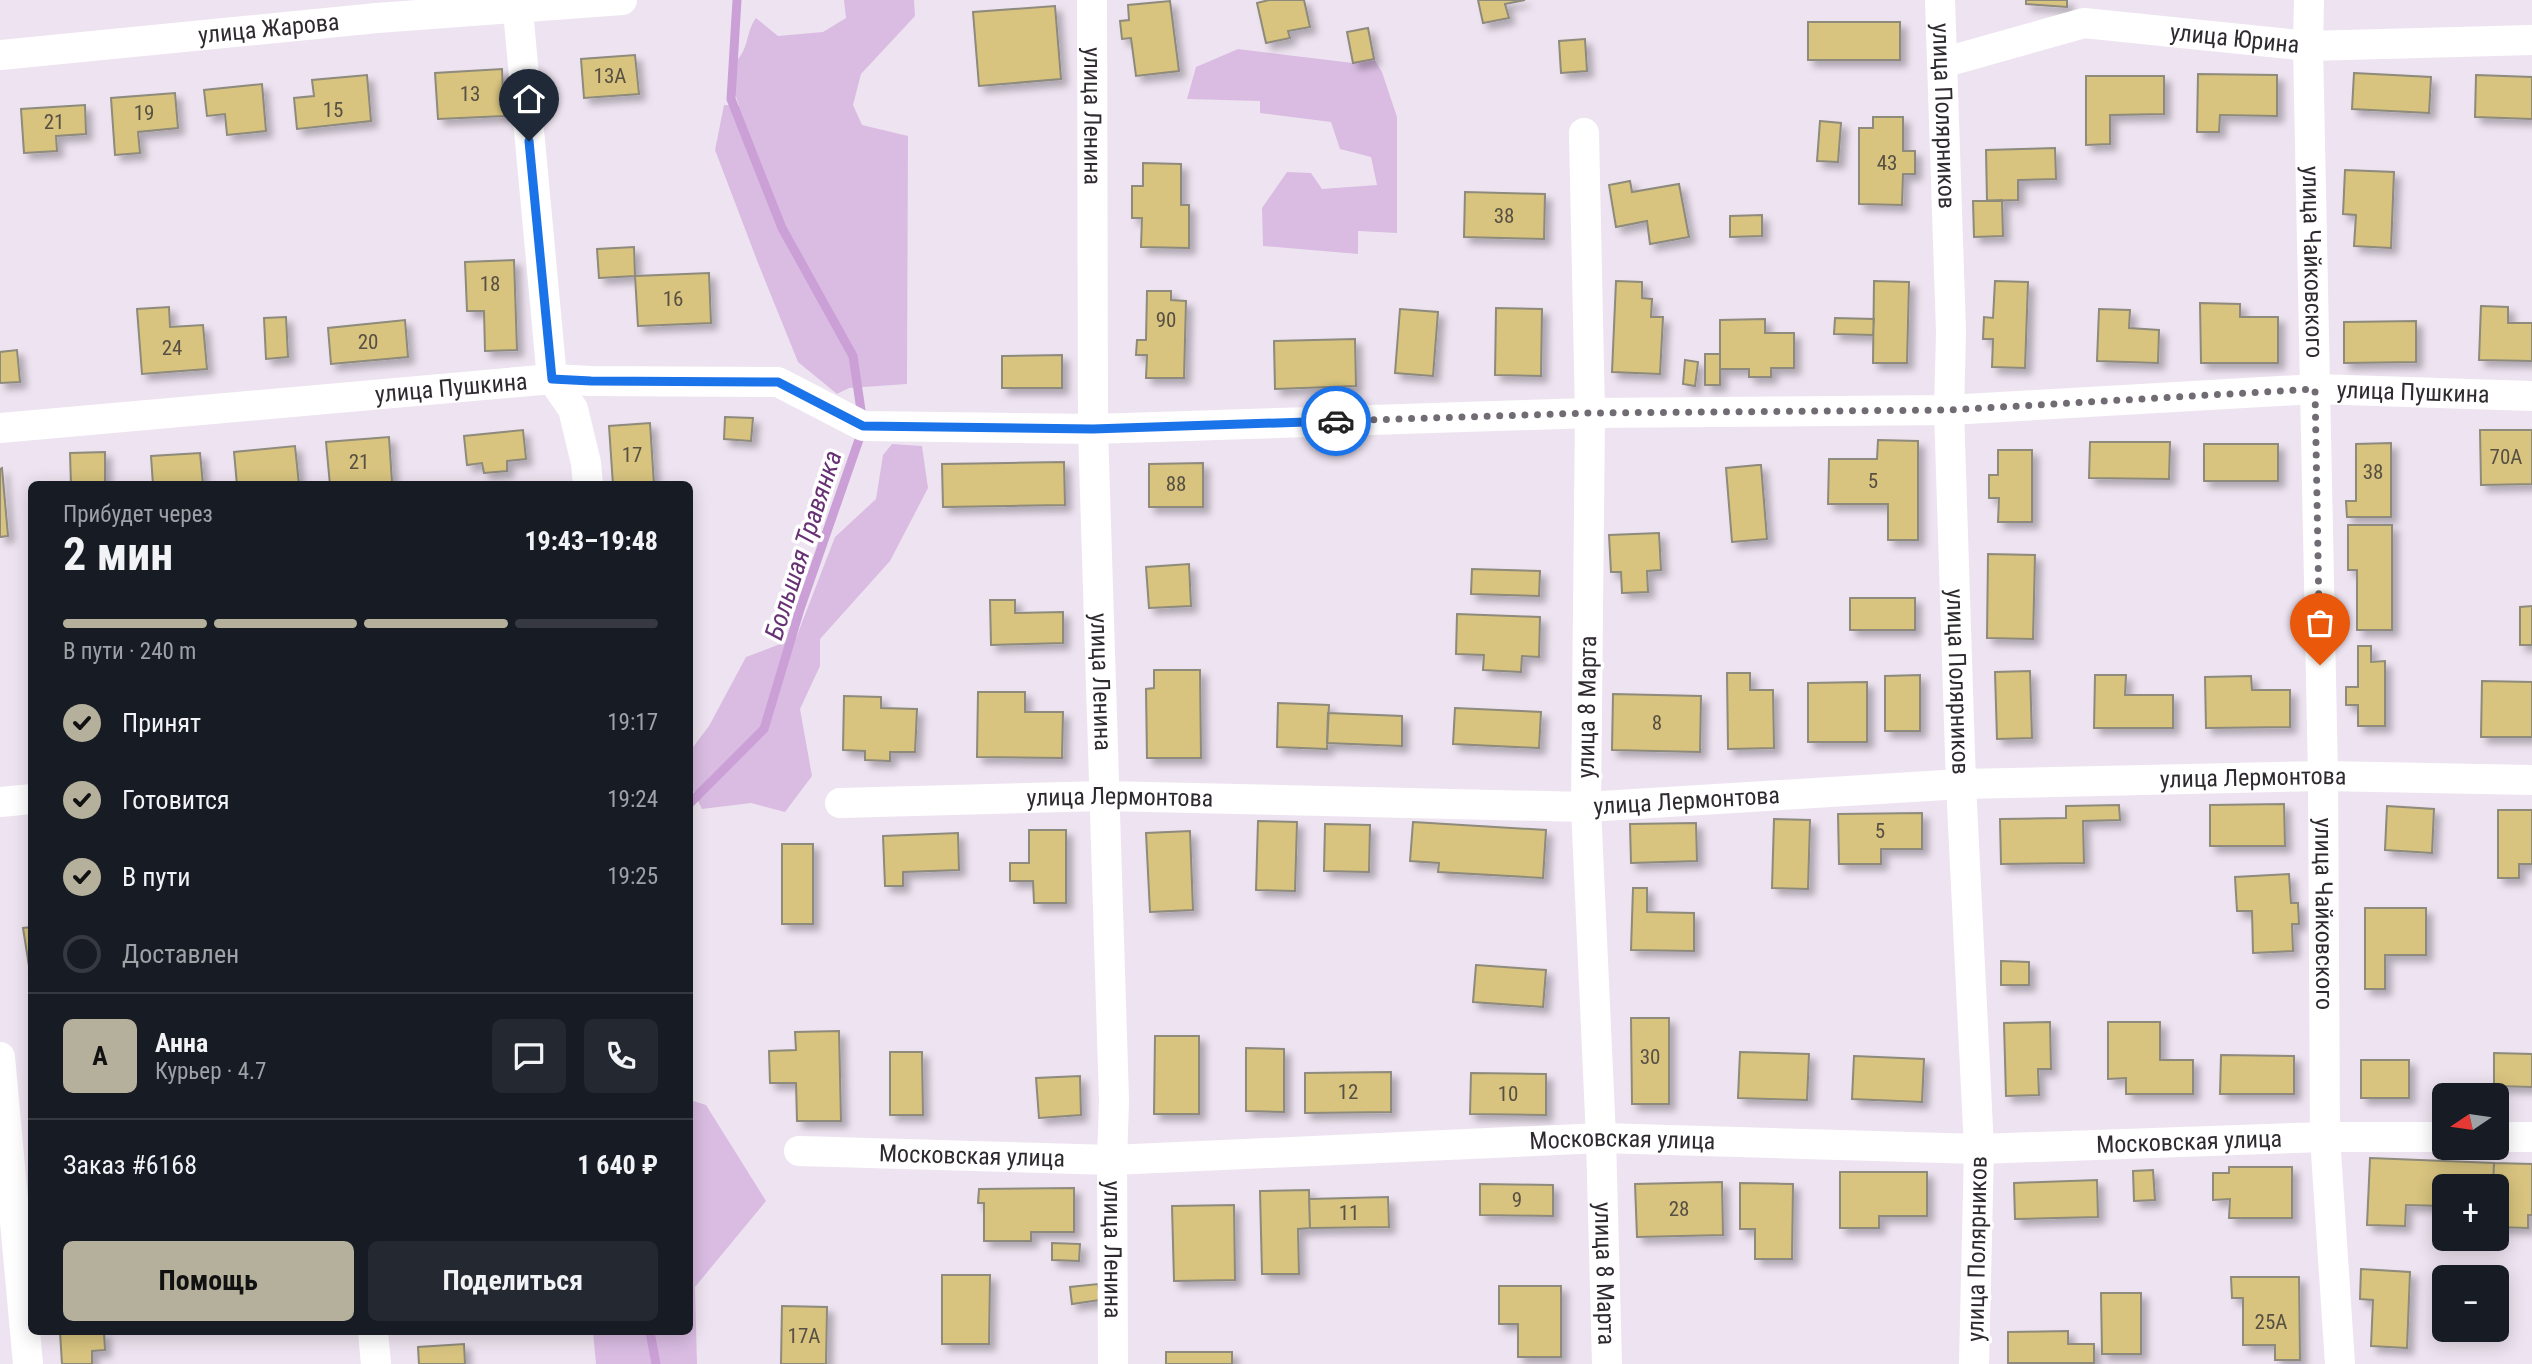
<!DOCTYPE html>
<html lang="ru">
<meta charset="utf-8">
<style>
body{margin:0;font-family:"Roboto Condensed",sans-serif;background:#242831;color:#f1f3f6;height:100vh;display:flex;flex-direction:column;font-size:26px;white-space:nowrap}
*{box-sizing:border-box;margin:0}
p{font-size:23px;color:#9ea1a6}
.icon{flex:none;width:38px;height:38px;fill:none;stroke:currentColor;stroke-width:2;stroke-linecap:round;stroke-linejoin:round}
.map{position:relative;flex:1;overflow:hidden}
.panel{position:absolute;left:28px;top:481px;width:665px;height:854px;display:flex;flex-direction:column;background:#171b24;border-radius:10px;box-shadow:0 4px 18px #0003}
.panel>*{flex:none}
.needle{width:46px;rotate:257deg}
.controls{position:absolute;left:2432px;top:1083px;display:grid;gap:14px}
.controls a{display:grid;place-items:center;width:77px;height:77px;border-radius:10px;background:#171b24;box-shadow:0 4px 18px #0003;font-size:35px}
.pin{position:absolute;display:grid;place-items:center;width:60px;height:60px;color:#fff;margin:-72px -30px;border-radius:50% 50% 50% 0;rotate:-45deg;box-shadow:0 0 7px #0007}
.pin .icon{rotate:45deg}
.courier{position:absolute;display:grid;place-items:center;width:70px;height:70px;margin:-35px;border:5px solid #1a73e8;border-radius:50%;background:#fff;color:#222;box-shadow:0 2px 9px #0007}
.summary em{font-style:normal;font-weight:700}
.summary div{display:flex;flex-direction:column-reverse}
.summary{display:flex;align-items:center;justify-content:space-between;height:119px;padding:0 35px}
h1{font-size:46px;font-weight:700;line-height:52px}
.bar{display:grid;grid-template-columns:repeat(4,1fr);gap:10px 7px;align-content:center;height:84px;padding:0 35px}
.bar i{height:9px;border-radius:5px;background:#363941}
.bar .active{background:#b5b09b}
.bar p{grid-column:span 4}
.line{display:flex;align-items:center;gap:18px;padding:0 35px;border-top:2px solid #363941}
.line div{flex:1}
.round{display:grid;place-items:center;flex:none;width:74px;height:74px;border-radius:10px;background:#242831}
ol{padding:0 35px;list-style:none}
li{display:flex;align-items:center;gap:21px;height:77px}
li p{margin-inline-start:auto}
li .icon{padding:7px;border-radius:50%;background:#b5b09b;color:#111;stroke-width:4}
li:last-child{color:#9ea1a6}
li i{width:38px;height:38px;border:4px solid #363941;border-radius:50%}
.cta{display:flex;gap:14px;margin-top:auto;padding:14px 35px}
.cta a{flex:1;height:80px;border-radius:10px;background:#b5b09b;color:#111;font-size:28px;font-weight:700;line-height:80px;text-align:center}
.cta a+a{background:#242831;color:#f1f3f6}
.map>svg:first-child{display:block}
</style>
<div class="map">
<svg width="2532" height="1364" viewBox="0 0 2532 1364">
<defs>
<filter id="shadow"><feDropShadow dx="6" dy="6" stdDeviation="3.5" flood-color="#0004"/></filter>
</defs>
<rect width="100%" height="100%" fill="#eee4f1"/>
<path fill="#dabce2" d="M844,0H914L915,16L861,74L853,105L862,125L908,136L907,384L849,388L837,394L798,362L758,263L715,150L724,105L739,106L734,91L737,60C749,48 746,31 756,18L778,36L823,32L846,18Z
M1238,49L1353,63L1374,59L1382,72L1397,117V233L1358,231V254L1263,246L1262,208L1287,172L1311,173L1322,189L1377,185L1371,157L1340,149L1331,122L1260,113V101L1187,99L1196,67Z
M892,444L922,446L928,488L890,561L820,639V666L800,709L812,776L785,812L751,803L702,809L690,785V751L709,726L746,657L796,638L835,537L876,499L883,455Z
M690,1100L706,1105L766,1201L695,1287L697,1364H596L593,1332H690Z"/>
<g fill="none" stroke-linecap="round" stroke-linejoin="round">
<path stroke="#cba0d7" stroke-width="9" d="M737,0L731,99L782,228L853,356L862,417
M690,803L764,729L800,609L862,431
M650,1332L656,1364"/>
</g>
<path fill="#d8c47f" stroke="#8e8a7c" stroke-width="2" filter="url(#shadow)" d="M1269,0H1304L1310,27L1288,31L1290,38L1266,43L1257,3Z
M1478,0H1525L1505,4L1509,18L1483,23Z
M2026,0H2067V7L2026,4Z
M1170,1L1179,71L1136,76L1131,38L1122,39L1120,21L1129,20L1128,5Z
M1055,6L1061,79L979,86L973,12Z
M1808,22H1900V60H1808Z
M1368,28L1374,59L1353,63L1347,32Z
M1585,39L1587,71L1561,73L1559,41Z
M635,55L639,94L584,98L581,59Z
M502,69L504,116L438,119L435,73Z
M2354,73L2431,77L2429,113L2352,109Z
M2198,74L2277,75V116L2220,115L2219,132H2197Z
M367,75L371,121L297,129L294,98L314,96L312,80Z
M2476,75L2532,77V119L2475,117Z
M2086,76H2164V114L2110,115V144L2086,145Z
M262,84L266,131L227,135L225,114L207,116L204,90Z
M175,93L178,128L138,132L140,153L115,155L111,98Z
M85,105L86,134L56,136L57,151L24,153L21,109Z
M1873,117H1903V151H1915V174H1903L1902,205L1859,204V128H1873Z
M1820,121L1841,123L1838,162L1817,161Z
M2055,148L2056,179L2018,180V200L1987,201L1986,150Z
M1143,163L1181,164V205H1189V248L1141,247L1142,218H1132V186H1143Z
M2345,170L2394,172L2391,248L2354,246L2356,215L2343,214Z
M1630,181L1632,192L1679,184L1689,237L1650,244L1647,221L1616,227L1609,185Z
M1465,192L1545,194L1544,239L1464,237Z
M2002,200L2003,236L1974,237L1973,201Z
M1762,215V236L1730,237V216Z
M634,247L635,276L599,278L597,249Z
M514,260L517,350L485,351L484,311H467L465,262Z
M709,273L711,323L638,326L635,276Z
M1616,281L1642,282V298L1652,299L1651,317H1663L1660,374L1612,372Z
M1874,281L1909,282L1907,363H1873Z
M1995,281L2028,282L2025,368L1992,367L1993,339H1983L1984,317L1993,318Z
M1147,291H1171V300L1186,301L1184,378H1146L1147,355H1136L1137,340H1146Z
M2200,303L2240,304V317H2278V363H2201Z
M2481,306L2508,307V323H2532V361L2479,360Z
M169,307L170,327L203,325L207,369L142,374L137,309Z
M1496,308L1542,309L1541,376L1495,375Z
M1400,309L1438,312L1433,376L1395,373Z
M2099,309L2130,310L2129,328L2159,330L2158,363L2097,361Z
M286,317L288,357L266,359L264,318Z
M1835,318L1874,319L1873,335L1834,334Z
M1765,319V333H1794V368H1771V377H1749V369H1720V320Z
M405,320L408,357L331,364L328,328Z
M2416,321V362L2344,363V322Z
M1355,339L1356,386L1275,389L1274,341Z
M17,350L20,382L0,383V352Z
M1705,354H1720V385H1705Z
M1062,355V388H1002V356Z
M1685,360L1698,362L1695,386L1683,384Z
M725,417L753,418L751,441L724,439Z
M650,423L654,485H613L609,426Z
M523,430L526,459L507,461V471L484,473L482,463L467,465L464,436Z
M2480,430H2532V484L2481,485Z
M389,437L392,482L368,485H330L326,442Z
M1878,440L1918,441V540H1888V504H1828L1829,459H1877Z
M2090,442H2170L2169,479L2089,478Z
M2391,443V517H2347L2346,501H2356V444Z
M2204,444H2278V481H2204Z
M295,446L299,485H237L234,452Z
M1998,450H2032V522H1998L1999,498H1989V475H1998Z
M105,452V485H71L70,453Z
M200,453L203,485H153L151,456Z
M1064,462L1065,505L943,507L942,464Z
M1203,463V507H1149V464Z
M1758,465H1761L1767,539L1732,542L1726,468Z
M2,468L8,536L0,537V469Z
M2348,525H2392V630H2357V570H2348Z
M1659,533L1661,570L1647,571L1648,592L1622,593L1621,572H1611L1609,535Z
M1988,554L2035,555L2033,639L1987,638Z
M1189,564L1191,606L1149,608L1146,567Z
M1472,569L1540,571L1539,596L1471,594Z
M1850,598H1915V630H1850Z
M990,600H1015V613L1063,612V643L991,645Z
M2532,606V645H2520V607Z
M1457,614L1540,617L1539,657L1522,656L1521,672L1483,670L1484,655L1456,654Z
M2358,646H2371V662L2385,661V726H2358V705H2346V687H2358Z
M1154,670H1200L1201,758H1147L1146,689L1154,688Z
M2030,671L2032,738L1997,739L1995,672Z
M1727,673H1750V690H1773L1774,748L1728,749Z
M1920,675V731H1885V676Z
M2095,675H2126L2125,695H2173V728H2094Z
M2251,676L2252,690H2290V727L2206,728L2205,677Z
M2482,681L2532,682V737H2481Z
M1867,682V742H1808V683Z
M978,692H1025V712H1063L1062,758L977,757Z
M1613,694L1701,696L1700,752L1612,750Z
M844,696L881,697V708L917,709L915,752H890V761L865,760V751L843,750Z
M1278,703L1329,705L1327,749L1277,747Z
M1455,708L1541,712L1539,748L1453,744Z
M1328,713L1402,716V746L1327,743Z
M2284,804L2285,846H2210V805Z
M2119,805L2120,820L2083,821L2084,863L2001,864L2000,819L2066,818V806Z
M2387,806L2434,809L2432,853L2385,850Z
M2498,810H2532V864H2519V878H2498Z
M1922,813V849H1881V864H1839L1838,814Z
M1774,819L1810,820L1808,889L1772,888Z
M1258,821L1297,822L1295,891L1256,890Z
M1413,822L1546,830L1543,878L1438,872L1439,863L1410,861Z
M1696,823L1697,861L1631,863L1630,824Z
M1325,824L1370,825L1369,872L1324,871Z
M1029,830H1066V903H1034L1033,881H1010V863H1029Z
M1190,831L1193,910L1150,912L1146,833Z
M958,833L959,870L903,872V886H885L883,836Z
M782,844H813V924H782Z
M2289,874L2291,903H2298L2299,924H2292L2293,951L2253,953L2252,911H2237L2235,877Z
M1633,888H1647V912L1694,913V951L1631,950Z
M2365,908H2426V955H2385V989H2365Z
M32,927V985L23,928Z
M2001,961L2029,962V985H2001Z
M1476,965L1546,970L1543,1007L1473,1002Z
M1631,1018H1669V1104H1632Z
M2050,1022L2051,1069H2038L2039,1095L2006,1096L2004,1023Z
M2108,1022H2160V1060H2193V1094H2126V1078L2108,1079Z
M839,1031L841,1121H797L796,1083H770L769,1051L796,1050L795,1032Z
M1155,1036H1199V1114H1154Z
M1246,1048L1284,1049V1112L1246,1111Z
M890,1052H922L923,1115H890Z
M1740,1052L1809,1054L1807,1100L1738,1098Z
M2494,1053L2532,1054V1087L2494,1086Z
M2221,1055L2294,1056V1094H2220Z
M1854,1056L1924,1059L1922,1102L1852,1099Z
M2361,1060H2409V1098H2361Z
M1391,1072V1112L1305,1113V1073Z
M1471,1073L1546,1074V1115L1470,1114Z
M1080,1076L1081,1115L1039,1118L1036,1078Z
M2370,1158L2494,1163L2493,1186H2445V1206L2406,1205L2405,1226L2367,1225Z
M2494,1163L2532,1164V1215H2528V1228L2497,1227V1186H2493Z
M2229,1167H2292V1218H2229L2230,1199L2213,1200V1173H2229Z
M2153,1170L2155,1200L2134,1201L2133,1171Z
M1840,1172H1927V1216H1879V1228H1840Z
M2097,1180L2098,1217L2015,1219L2014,1183Z
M1722,1182L1723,1235L1637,1237L1635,1184Z
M1740,1183L1793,1184L1792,1259H1755V1229H1740Z
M1480,1184L1553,1185V1216L1480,1215Z
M1074,1188V1232H1031V1241H984V1203H978L979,1189Z
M1309,1190L1310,1228L1298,1229L1299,1274H1262L1260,1191Z
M1388,1197L1389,1227L1310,1228L1309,1199Z
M1234,1205L1235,1280L1174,1281L1172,1206Z
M1052,1243L1080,1244L1079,1261L1052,1260Z
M2361,1269L2410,1272L2407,1348L2371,1346L2373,1300L2360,1299Z
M942,1275H990L989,1344H942Z
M2231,1277H2299L2300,1360H2275V1345H2243V1298H2232Z
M1098,1284L1100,1300L1072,1304L1070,1287Z
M1499,1286H1561V1357H1518V1324H1499Z
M2101,1293H2141V1354H2102Z
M782,1306L827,1307L826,1364H781Z
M2068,1331V1344H2094V1363H2008V1332Z
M60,1332H104L105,1350L92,1351V1364H62Z
M464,1344L465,1364H419L418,1347Z
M1166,1352H1232V1364H1166Z"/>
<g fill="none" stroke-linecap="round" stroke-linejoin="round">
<g stroke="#fff" stroke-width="30">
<path d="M517,0L552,379L573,409L586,463L588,485"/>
<path id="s1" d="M1092,0L1093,429L1114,1101L1112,1160L1113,1364"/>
<path id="s2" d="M1940,0L1951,332L1949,410L1961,784L1979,1149L1974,1364"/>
<path id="s3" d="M2309,0L2308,46L2323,776L2325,1137L2340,1364"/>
<path id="s4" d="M0,55L377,18L622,0"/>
<path id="s5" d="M1942,63L2084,23L2308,46L2532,40"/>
<path id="s6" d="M1584,133L1590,413L1586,807L1601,1138L1607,1364"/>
<path id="s7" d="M0,428L552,379L591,381L778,382L863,426L1093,429L1590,413L1949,410L2315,389L2532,396"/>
<path d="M0,802L32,799"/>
<path id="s8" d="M840,803L1104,796L1586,807L1961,784L2323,776L2532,780"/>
<path d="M0,1057L28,1364"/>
<path d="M2497,1137H2532"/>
<path id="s9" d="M799,1151L1112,1160L1601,1138L1979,1149L2325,1137H2445"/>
<path d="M373,1332L376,1364"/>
</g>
</g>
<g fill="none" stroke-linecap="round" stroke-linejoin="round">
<path stroke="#716b73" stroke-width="7" stroke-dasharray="0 12.6" d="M1336,421L1590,413L1949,410L2315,389L2320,665"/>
<path stroke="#1a73e8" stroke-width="9" d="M529,141L552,379L591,381L778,382L863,426L1093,429L1336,421"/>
</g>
<g text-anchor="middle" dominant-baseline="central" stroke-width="7" stroke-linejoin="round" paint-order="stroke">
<g font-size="21" fill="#585043">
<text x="610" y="76">13А</text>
<text x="470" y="94">13</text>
<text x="333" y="110">15</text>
<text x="144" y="113">19</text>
<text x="54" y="122">21</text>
<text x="1887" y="163">43</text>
<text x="1504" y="216">38</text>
<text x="490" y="284">18</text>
<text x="673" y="299">16</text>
<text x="1166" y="320">90</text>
<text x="368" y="342">20</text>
<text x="172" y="348">24</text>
<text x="632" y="455">17</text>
<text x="2506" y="457">70А</text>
<text x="359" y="462">21</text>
<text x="2373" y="472">38</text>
<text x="1873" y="481">5</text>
<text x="1176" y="484">88</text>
<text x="1657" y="723">8</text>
<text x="1880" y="831">5</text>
<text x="1650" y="1057">30</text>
<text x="1348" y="1092">12</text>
<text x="1508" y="1094">10</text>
<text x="1517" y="1200">9</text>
<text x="1679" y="1209">28</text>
<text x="1349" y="1213">11</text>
<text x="2271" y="1322">25А</text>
<text x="804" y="1336">17А</text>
</g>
<g font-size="24" fill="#2e2a2f" stroke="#fff">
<text stroke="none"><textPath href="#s4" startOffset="270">улица Жарова</textPath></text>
<text stroke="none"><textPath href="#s5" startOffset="299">улица Юрина</textPath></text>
<text stroke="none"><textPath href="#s1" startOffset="116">улица Ленина</textPath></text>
<text stroke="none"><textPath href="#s2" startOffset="116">улица Полярников</textPath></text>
<text stroke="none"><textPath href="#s3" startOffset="262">улица Чайковского</textPath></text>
<text stroke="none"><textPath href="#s7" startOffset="453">улица Пушкина</textPath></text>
<text stroke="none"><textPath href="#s7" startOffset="2427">улица Пушкина</textPath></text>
<text stroke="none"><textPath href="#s1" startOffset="682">улица Ленина</textPath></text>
<text stroke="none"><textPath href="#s2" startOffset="682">улица Полярников</textPath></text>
<text transform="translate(1587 707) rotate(-89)">улица 8 Марта</text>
<text stroke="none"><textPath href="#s8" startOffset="1414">улица Лермонтова</textPath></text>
<text stroke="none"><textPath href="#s8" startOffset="280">улица Лермонтова</textPath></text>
<text stroke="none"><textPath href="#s8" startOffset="847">улица Лермонтова</textPath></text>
<text stroke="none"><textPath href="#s3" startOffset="914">улица Чайковского</textPath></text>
<text stroke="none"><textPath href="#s9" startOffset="824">Московская улица</textPath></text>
<text stroke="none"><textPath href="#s9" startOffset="1391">Московская улица</textPath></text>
<text stroke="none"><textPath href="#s9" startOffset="173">Московская улица</textPath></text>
<text stroke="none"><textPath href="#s1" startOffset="1250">улица Ленина</textPath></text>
<text transform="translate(1977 1249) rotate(-89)">улица Полярников</text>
<text stroke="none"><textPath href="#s6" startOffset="1141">улица 8 Марта</textPath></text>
</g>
<g font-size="26" font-style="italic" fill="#673174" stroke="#fff">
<text transform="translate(803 545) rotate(-72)">Большая Травянка</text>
</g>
</g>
</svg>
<div class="controls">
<a><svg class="needle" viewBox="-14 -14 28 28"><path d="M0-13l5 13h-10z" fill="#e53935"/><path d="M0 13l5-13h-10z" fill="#9ea1a6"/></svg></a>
<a>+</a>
<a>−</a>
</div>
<div class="pin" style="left:2320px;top:665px;background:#ea580c"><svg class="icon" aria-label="bag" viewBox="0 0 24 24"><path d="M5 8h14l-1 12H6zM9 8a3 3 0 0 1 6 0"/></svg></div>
<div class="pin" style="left:529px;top:141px;background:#1f2937"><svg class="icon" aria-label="home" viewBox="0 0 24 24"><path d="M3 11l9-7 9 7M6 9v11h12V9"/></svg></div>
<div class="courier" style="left:1336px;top:421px"><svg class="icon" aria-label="car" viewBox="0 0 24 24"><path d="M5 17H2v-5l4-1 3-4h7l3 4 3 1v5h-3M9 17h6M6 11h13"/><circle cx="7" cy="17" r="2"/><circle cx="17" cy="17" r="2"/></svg></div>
<section class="panel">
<div class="summary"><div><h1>2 мин</h1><p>Прибудет через</p></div><em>19:43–19:48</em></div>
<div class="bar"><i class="active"></i><i class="active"></i><i class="active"></i><i></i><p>В пути · 240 m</p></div>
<ol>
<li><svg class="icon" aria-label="check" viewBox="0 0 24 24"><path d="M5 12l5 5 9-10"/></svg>Принят<p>19:17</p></li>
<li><svg class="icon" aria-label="check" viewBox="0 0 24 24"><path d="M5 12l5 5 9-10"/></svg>Готовится<p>19:24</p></li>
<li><svg class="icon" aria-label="check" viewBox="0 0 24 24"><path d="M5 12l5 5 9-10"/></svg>В пути<p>19:25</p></li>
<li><i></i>Доставлен</li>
</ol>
<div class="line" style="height:126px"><b class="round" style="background:#b5b09b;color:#111">А</b><div><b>Анна</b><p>Курьер · 4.7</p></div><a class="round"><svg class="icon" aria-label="chat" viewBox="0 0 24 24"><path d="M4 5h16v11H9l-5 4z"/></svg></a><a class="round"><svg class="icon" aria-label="phone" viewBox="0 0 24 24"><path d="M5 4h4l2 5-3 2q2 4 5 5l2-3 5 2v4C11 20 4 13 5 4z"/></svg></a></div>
<div class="line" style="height:91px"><div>Заказ #6168</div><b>1 640 ₽</b></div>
<div class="cta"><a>Помощь</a><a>Поделиться</a></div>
</section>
</div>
